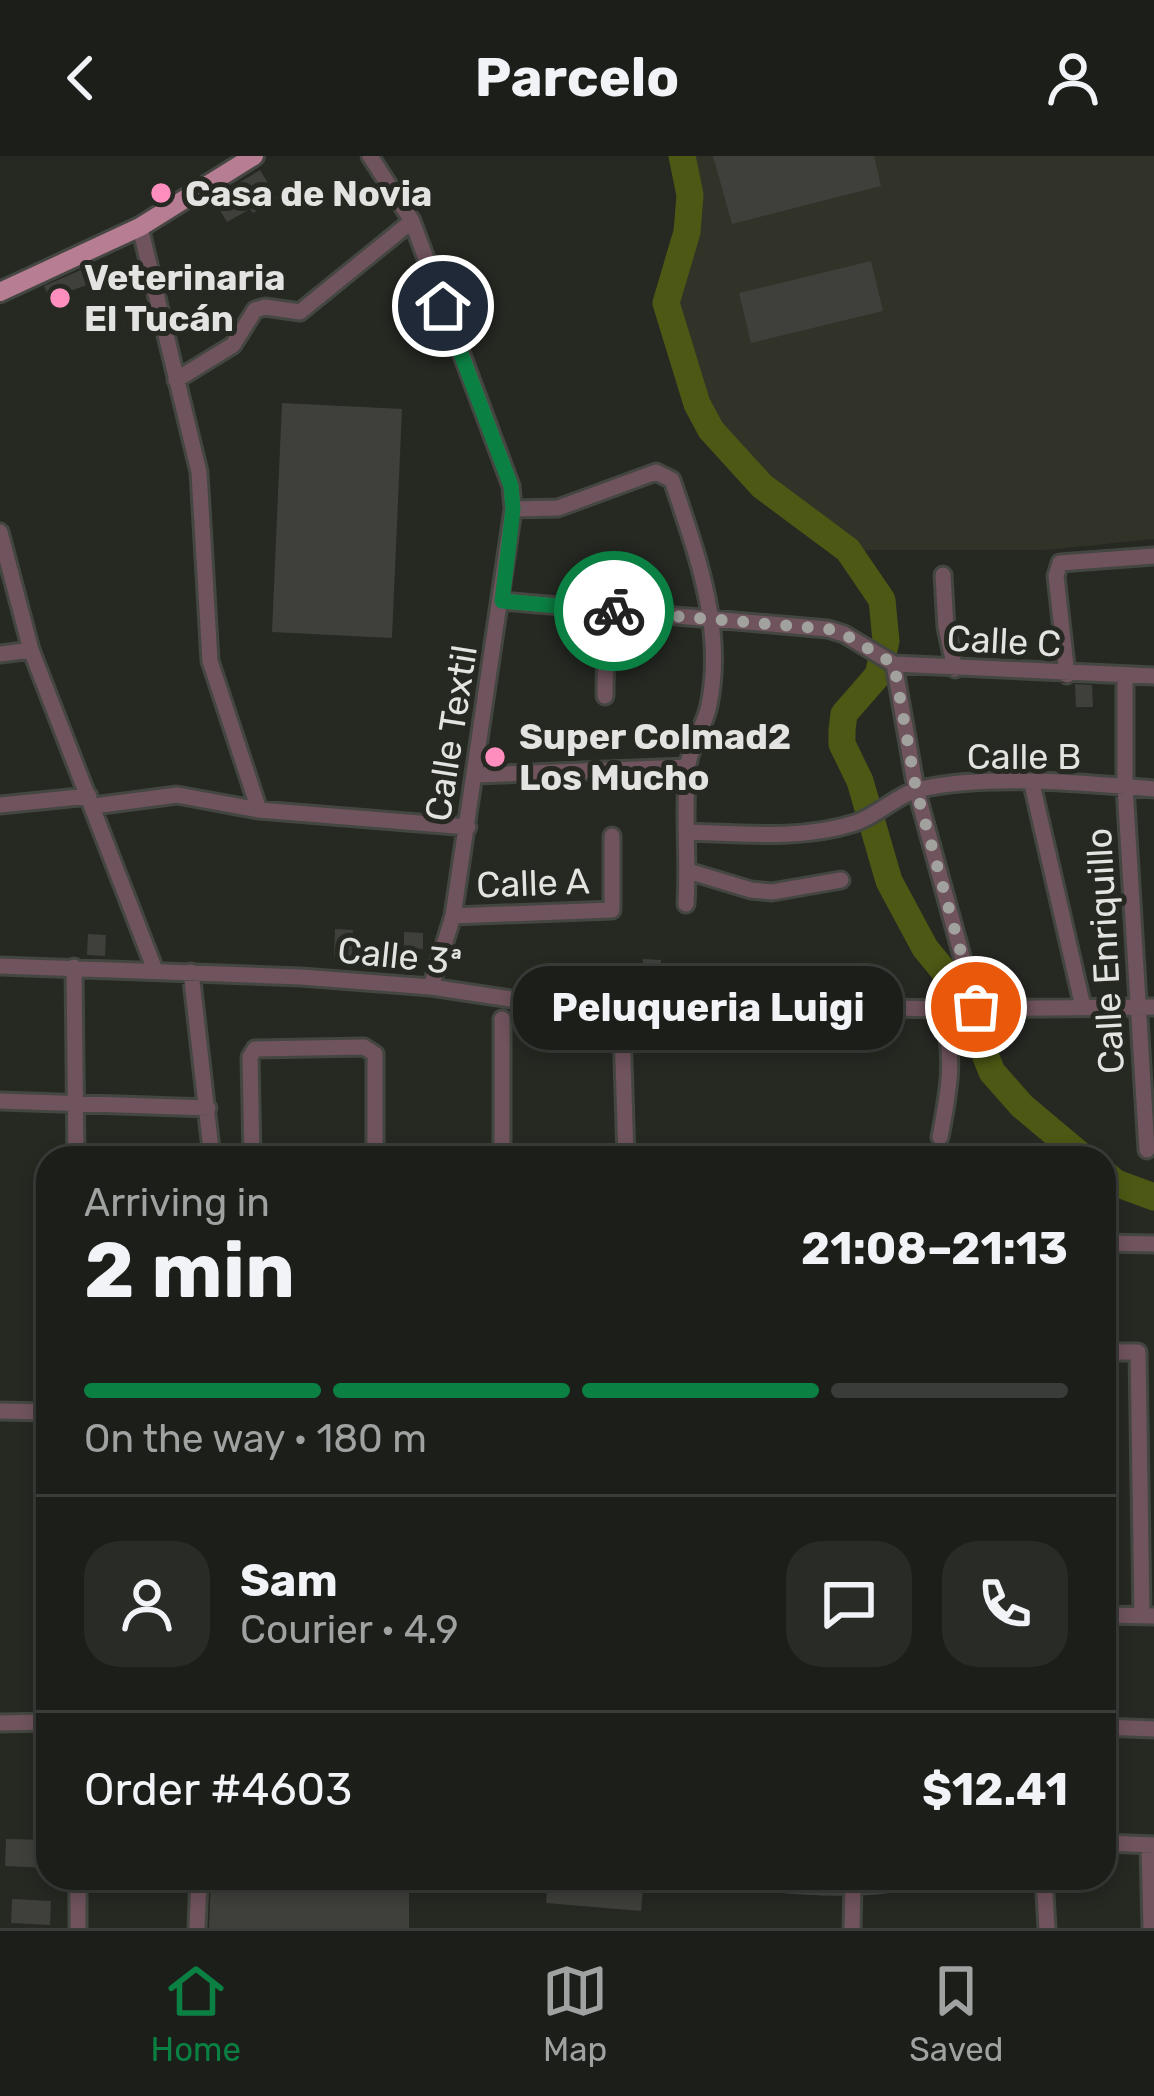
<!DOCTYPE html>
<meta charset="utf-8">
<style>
body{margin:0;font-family:Rubik,sans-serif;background:#292b27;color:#f1f3f6;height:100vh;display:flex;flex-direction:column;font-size:45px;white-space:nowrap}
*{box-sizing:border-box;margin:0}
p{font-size:39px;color:#a0a2a2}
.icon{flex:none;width:66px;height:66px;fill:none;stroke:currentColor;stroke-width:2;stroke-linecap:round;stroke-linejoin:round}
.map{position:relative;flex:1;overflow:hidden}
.panel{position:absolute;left:36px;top:990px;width:1080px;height:744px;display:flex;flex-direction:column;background:#1c1e1a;border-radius:36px;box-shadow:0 6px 18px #0003,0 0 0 3px #3a3c39}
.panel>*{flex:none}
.pin{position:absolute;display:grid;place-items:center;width:102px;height:102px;color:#fff;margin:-51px;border:6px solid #fff;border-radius:50%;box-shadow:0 3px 12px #0007}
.courier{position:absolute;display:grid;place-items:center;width:120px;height:120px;margin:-60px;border:9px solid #0b8043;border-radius:50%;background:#fff;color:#222;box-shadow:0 3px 15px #0007}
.bubble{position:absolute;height:84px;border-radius:36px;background:#1c1e1a;box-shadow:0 6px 18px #0003,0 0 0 3px #3a3c39;font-size:39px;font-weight:700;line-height:84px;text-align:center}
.head em{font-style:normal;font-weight:700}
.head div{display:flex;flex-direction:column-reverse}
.head{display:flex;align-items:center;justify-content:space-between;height:204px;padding:0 48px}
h1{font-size:78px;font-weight:700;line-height:90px}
.bar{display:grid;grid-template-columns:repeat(4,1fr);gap:18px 12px;align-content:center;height:144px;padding:0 48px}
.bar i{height:15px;border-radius:9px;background:#3a3c39}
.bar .selected{background:#0b8043}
.bar p{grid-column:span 4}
.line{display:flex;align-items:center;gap:30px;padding:0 48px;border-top:3px solid #3a3c39}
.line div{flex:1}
.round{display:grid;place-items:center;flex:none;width:126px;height:126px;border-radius:36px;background:#292b27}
header{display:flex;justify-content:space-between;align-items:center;height:156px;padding:0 48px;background:#1c1e1a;font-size:54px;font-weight:700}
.dock{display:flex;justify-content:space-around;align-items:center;height:168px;border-top:3px solid #3a3c39;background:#1c1e1a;font-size:33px;color:#a0a2a2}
.dock a{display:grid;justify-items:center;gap:6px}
.dock .selected{color:#0b8043}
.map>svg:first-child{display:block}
</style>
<header><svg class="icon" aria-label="back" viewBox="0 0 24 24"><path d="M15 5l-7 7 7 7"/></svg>Parcelo<svg class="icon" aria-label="person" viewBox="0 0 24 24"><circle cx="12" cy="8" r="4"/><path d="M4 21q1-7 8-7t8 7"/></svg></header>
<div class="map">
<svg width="1154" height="1772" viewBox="0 0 1154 1772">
<rect width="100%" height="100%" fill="#262822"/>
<path fill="#313328" d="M682,0H1154V383L1046,394H848L783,348L711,274L697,248L685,204L669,166L668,135L687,76L690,39Z"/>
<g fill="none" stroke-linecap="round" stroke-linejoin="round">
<path stroke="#4c5814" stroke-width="27" d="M682,0L690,39L687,76L666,147L697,248L711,274L762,330L848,394L882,444L886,485L878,519L844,558L842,574V588L860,625L889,725L925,792L952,825L966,851L992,916L1022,950L1084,1002
M1104,1017L1116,1027L1154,1041"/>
</g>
<path fill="#3f403b" d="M713,0H874L881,30L732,68Z
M260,14L277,42L253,57L250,53L227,66L215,46L238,33L235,29Z
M165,24L172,35L154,47L147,35Z
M871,105L883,155L751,187L739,137Z
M81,114L87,129L67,136L71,143L53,151L44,130Z
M282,247L402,253L392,482L272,476Z
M1075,528L1092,529L1093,551H1076Z
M335,773L353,774L352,801L334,800Z
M404,776L423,777V793L404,792Z
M88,778L106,779L105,800L87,799Z
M643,803L661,804L660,831L642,830Z
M992,804L997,822L982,826L977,809Z
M6,1683L48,1684V1712L5,1710Z
M211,1722H409V1772H209Z
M548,1722H644L641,1755L546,1747Z
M12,1743L51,1745L50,1769L11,1767Z"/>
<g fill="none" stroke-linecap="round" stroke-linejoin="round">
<g stroke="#444641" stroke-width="21">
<path id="minor" d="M370,0L412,65L511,330L513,353L453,760L431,831
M140,71L199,316L210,505L259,654
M176,224L233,189L255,154L265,151L300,156L412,65
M513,353L558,352L656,316L672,324C696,396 725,472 709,549C705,570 691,587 688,609C683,654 689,702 686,748
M0,376L31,494L155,814
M943,419L946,471L955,513
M502,445L828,473L844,478L894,508L1154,520
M0,498L31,494
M894,508L916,633L976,851
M1067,519L1056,420L1060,407L1154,400
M1125,521V631L1147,994
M605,540L606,454
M476,619L688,611
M1032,628L1083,851
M0,649L89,640
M94,650L177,639L259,654L468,671
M689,676C745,678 801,684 855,667C879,659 899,637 921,633C988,618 1085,627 1154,633
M688,715L751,734L772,736L841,724
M453,760L612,754V680
M0,810L301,821L431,831L517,844L941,853L1154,851
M74,811L76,1002
M191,816L212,1002
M502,863V1002
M622,871L626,1002
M0,945L208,952
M940,981C949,935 956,898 941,853
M252,1002L250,901L255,893L364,891L375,898V1002
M1104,1087L1154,1088
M1104,1196H1138L1142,1460
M0,1255L48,1256
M1104,1459L1154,1460
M0,1567L48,1566
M1104,1571L1154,1573
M1104,1687L1154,1689
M1149,1689L1151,1772
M78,1722V1772
M730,1722C775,1726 867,1736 909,1722
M1044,1722L1047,1772
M197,1772L199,1722
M852,1772L853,1727"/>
</g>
<g stroke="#444641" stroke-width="24">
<path id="major" d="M0,136L140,71L254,0"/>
</g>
<use href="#minor" stroke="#6f535d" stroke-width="15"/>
<use href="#major" stroke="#b67d93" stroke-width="18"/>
</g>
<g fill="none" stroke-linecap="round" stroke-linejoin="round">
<path stroke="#a1a29e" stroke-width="12" stroke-dasharray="0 21.6" d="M614,455L828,473L844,478L894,508L916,633L976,851"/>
<path stroke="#0b8043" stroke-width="15" d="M443,150L511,330L513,353L502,445L614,455"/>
</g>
<g fill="#fd8ebe" stroke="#262822" stroke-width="4.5">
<circle cx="161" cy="37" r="12"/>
<circle cx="60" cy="142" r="12"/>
<circle cx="495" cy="601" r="12"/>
</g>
<g text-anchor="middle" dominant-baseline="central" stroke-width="10" stroke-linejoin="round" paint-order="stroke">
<g font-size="36" font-weight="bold" fill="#e3e4e1" stroke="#262822" text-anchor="start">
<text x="185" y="37">Casa de Novia</text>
<text x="84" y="121">Veterinaria<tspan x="84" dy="41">El Tucán</tspan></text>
<text x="519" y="580">Super Colmad2<tspan x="519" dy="41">Los Mucho</tspan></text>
</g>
<g font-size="36" fill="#e3e4e1" stroke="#262822">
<text transform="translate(1004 485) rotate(3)">Calle C</text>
<text transform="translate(451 577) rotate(-81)">Calle Textil</text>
<text x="1024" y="600">Calle B</text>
<text transform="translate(533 727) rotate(-2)">Calle A</text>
<text transform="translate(1105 795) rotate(-93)">Calle Enriquillo</text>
<text transform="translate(400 800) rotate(6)">Calle 3ª</text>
</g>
</g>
</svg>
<div class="pin" style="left:976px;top:851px;background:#ea580c"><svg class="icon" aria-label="bag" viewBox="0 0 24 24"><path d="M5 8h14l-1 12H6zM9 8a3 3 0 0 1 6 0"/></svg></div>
<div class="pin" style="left:443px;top:150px;background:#1f2937"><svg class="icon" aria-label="home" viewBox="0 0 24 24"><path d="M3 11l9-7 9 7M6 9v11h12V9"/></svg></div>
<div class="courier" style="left:614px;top:455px"><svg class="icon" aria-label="bike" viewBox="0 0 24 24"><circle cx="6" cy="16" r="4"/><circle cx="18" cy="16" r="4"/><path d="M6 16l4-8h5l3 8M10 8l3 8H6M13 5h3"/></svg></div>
<div class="bubble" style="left:513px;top:810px;width:390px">Peluqueria Luigi</div>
<section class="panel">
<div class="head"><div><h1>2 min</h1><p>Arriving in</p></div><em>21:08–21:13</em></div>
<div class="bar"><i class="selected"></i><i class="selected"></i><i class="selected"></i><i></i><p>On the way · 180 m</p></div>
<div class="line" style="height:216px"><a class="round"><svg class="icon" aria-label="person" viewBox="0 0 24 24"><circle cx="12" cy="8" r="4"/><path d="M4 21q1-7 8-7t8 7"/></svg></a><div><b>Sam</b><p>Courier · 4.9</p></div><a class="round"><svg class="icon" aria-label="chat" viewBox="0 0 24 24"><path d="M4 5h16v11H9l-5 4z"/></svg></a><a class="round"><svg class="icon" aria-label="phone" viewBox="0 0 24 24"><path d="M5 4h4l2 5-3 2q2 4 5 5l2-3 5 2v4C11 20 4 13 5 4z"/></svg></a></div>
<div class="line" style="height:156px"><div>Order #4603</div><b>$12.41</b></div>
</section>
</div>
<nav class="dock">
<a class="selected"><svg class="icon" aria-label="home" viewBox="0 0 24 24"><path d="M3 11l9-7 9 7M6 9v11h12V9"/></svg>Home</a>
<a><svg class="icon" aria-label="map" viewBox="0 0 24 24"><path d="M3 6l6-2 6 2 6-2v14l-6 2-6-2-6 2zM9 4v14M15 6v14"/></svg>Map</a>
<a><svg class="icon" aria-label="saved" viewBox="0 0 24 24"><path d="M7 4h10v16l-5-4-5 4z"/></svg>Saved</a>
</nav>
